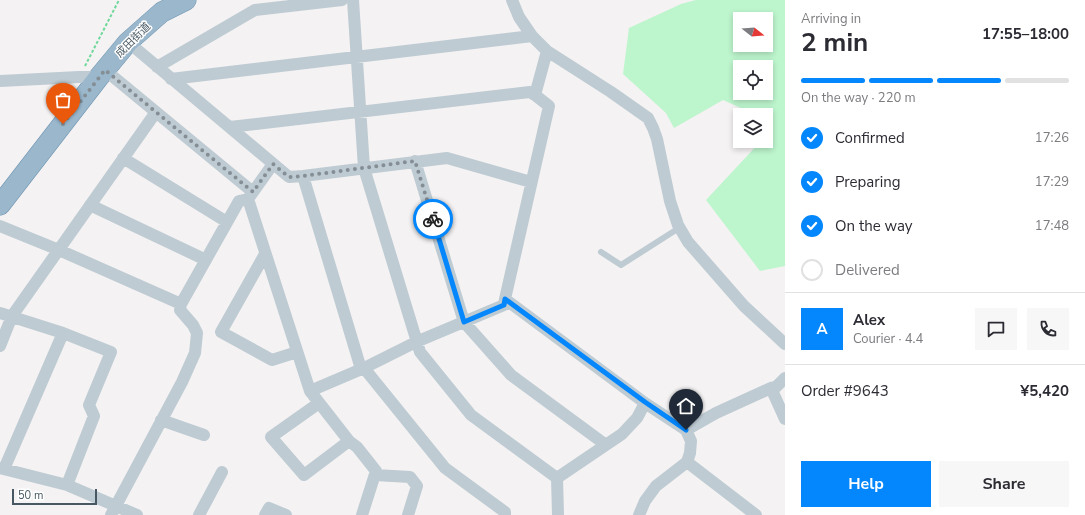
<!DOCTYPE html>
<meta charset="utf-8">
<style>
body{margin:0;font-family:"Nunito Sans","Noto Sans JP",sans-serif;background:#f7f7f7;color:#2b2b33;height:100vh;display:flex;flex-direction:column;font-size:15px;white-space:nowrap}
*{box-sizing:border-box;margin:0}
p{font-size:13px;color:#7c7c81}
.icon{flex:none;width:22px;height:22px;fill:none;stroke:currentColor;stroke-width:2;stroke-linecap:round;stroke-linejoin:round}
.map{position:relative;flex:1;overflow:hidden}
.panel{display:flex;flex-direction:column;background:#fff;width:300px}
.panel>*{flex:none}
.needle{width:26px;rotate:107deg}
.fabs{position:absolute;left:733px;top:12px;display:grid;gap:8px}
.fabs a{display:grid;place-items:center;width:40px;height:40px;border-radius:0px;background:#fff;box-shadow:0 2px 6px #0003;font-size:20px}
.scale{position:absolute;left:12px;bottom:10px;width:85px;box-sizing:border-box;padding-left:4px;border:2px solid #475862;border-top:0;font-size:11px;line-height:14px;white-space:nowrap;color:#475862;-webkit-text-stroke:3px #fff;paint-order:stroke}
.pin{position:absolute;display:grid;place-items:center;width:34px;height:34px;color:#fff;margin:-41px -17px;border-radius:50% 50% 50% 0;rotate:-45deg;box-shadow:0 0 4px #0007}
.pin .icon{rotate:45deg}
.courier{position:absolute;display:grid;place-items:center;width:40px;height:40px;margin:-20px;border:3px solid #0487fc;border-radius:50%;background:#fff;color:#222;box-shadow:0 1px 5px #0007}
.head em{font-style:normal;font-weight:700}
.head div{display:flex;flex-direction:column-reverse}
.head{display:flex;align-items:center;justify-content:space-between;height:68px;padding:0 16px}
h1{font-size:26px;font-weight:700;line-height:30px}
.bar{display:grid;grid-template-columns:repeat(4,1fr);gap:6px 4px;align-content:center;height:48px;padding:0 16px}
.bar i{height:5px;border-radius:3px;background:#e1e1e2}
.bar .selected{background:#0487fc}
.bar p{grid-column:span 4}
.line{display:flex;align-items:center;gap:10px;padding:0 16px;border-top:1px solid #e1e1e2}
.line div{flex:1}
.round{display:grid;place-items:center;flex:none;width:42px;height:42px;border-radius:0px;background:#f7f7f7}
ol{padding:0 16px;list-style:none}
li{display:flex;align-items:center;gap:12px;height:44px}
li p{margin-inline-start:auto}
li .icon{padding:4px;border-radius:50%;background:#0487fc;color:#fff;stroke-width:4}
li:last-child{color:#7c7c81}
li i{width:22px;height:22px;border:2px solid #e1e1e2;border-radius:50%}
.button{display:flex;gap:8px;margin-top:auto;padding:8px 16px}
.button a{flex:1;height:46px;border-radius:0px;background:#0487fc;color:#fff;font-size:16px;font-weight:700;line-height:46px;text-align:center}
.button a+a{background:#f7f7f7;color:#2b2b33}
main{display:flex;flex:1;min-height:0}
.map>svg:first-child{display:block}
</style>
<main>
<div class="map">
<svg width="785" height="515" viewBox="0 0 785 515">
<rect width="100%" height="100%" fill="#f4f2f2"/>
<path fill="#bdf5cd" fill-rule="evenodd" d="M696,0H785V266L760,271L706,200L761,141H766V115H753L752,113L723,100L674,128L666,113L623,74L629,28L681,4ZM740,19H766V45H740ZM740,67H766V93H740Z"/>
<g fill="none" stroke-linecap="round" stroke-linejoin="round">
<g stroke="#6f95b2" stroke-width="21">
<path id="trunk" d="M0,205L99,77L128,42L162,12L186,0"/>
</g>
<path stroke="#70d89b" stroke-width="2" stroke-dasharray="3 2" stroke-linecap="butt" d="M85,66L119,0"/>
<path stroke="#becbd3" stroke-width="6" d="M601,252L621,265L679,228"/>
<path stroke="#becbd3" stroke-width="12" d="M353,0L364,168L420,352L471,415L557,478
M512,0L519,17L532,36L547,51L611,92L648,118L653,128L657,139L670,201L678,225L688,242L744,306L785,344
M128,42L289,177L303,176L447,158L531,182
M547,51L535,95L549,106L505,299L645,403L686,430L691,441L690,453L687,462L656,486L645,501L639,515
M157,67L255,10L342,0
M105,70L253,192
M171,79L532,36
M0,81L79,77H99
M230,127L530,92L535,95
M123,158L227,222
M415,161L464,322L511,375L606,445
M273,164L248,199L310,391L349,441L357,447L376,471L362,515
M303,176L361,369
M90,205L206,260
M0,226L59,250L181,304L239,201L248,199
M265,254L221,332L272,360L297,352
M0,313L63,333L111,352L89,405L94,416L67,485
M0,346L12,316L156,112
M364,368L445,468L505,512V515
M785,378L776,387L771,388L785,419
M310,391L364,368L416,342L504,305L505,299
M319,403L271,437L304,475L349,441
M161,420L204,435
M686,430L716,413L771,388
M687,462L756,515
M0,468L67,485L137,515
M4,469L63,333
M375,475L410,477L417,486L408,515
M557,478L622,434L637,418L645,403
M557,478L558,515
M111,515L182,382L195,353L197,333L193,325L180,310L181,304
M199,515L222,472
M265,515L269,508L286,515"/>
<use href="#trunk" stroke="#9ab7cc" stroke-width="20"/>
</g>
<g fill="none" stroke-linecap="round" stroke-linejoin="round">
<path stroke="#848e94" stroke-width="4" stroke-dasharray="0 7.2" d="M63,124L105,70L253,192L273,164L289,177L303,176L415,161L433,219"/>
<path stroke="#0487fc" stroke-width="5" d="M433,219L464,322L504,305L505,299L645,402L686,430"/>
</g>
<g text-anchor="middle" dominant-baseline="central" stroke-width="3" stroke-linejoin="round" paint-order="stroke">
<g font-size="11" fill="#475862" stroke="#fff">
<text transform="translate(133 40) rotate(-45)">成田街道</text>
</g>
</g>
</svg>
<div class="fabs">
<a><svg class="needle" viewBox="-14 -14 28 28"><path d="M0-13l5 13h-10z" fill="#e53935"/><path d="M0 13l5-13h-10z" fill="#7c7c81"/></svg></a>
<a><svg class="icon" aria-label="locate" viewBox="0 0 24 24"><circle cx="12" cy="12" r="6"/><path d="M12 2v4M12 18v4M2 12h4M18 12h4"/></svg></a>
<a><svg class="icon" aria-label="layers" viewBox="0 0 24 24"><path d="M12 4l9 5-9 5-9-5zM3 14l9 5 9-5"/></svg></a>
</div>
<div class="scale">50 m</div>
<div class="pin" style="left:63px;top:124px;background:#ea580c"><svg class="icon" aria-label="bag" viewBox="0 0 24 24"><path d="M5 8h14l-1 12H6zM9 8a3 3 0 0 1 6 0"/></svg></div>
<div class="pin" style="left:686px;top:430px;background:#1f2937"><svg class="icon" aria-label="home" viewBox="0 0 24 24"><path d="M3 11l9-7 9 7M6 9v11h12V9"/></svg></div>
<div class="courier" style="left:433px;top:219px"><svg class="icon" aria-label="bike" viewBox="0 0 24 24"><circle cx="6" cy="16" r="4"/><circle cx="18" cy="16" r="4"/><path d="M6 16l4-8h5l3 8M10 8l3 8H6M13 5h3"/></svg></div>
</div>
<section class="panel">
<div class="head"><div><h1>2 min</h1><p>Arriving in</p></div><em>17:55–18:00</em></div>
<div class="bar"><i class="selected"></i><i class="selected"></i><i class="selected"></i><i></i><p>On the way · 220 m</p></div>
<ol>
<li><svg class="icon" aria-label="check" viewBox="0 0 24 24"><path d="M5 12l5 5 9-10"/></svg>Confirmed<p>17:26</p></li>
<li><svg class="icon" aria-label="check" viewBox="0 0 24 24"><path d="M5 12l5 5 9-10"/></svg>Preparing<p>17:29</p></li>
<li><svg class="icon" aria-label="check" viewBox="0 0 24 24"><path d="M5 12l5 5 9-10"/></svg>On the way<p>17:48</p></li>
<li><i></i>Delivered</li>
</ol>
<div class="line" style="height:72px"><b class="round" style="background:#0487fc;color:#fff">A</b><div><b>Alex</b><p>Courier · 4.4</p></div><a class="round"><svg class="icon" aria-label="chat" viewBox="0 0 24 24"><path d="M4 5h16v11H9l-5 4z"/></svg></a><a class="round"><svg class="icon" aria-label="phone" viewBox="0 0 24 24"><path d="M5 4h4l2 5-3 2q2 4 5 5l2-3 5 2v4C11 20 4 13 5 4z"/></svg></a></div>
<div class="line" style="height:52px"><div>Order #9643</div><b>¥5,420</b></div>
<div class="button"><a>Help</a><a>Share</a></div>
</section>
</main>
